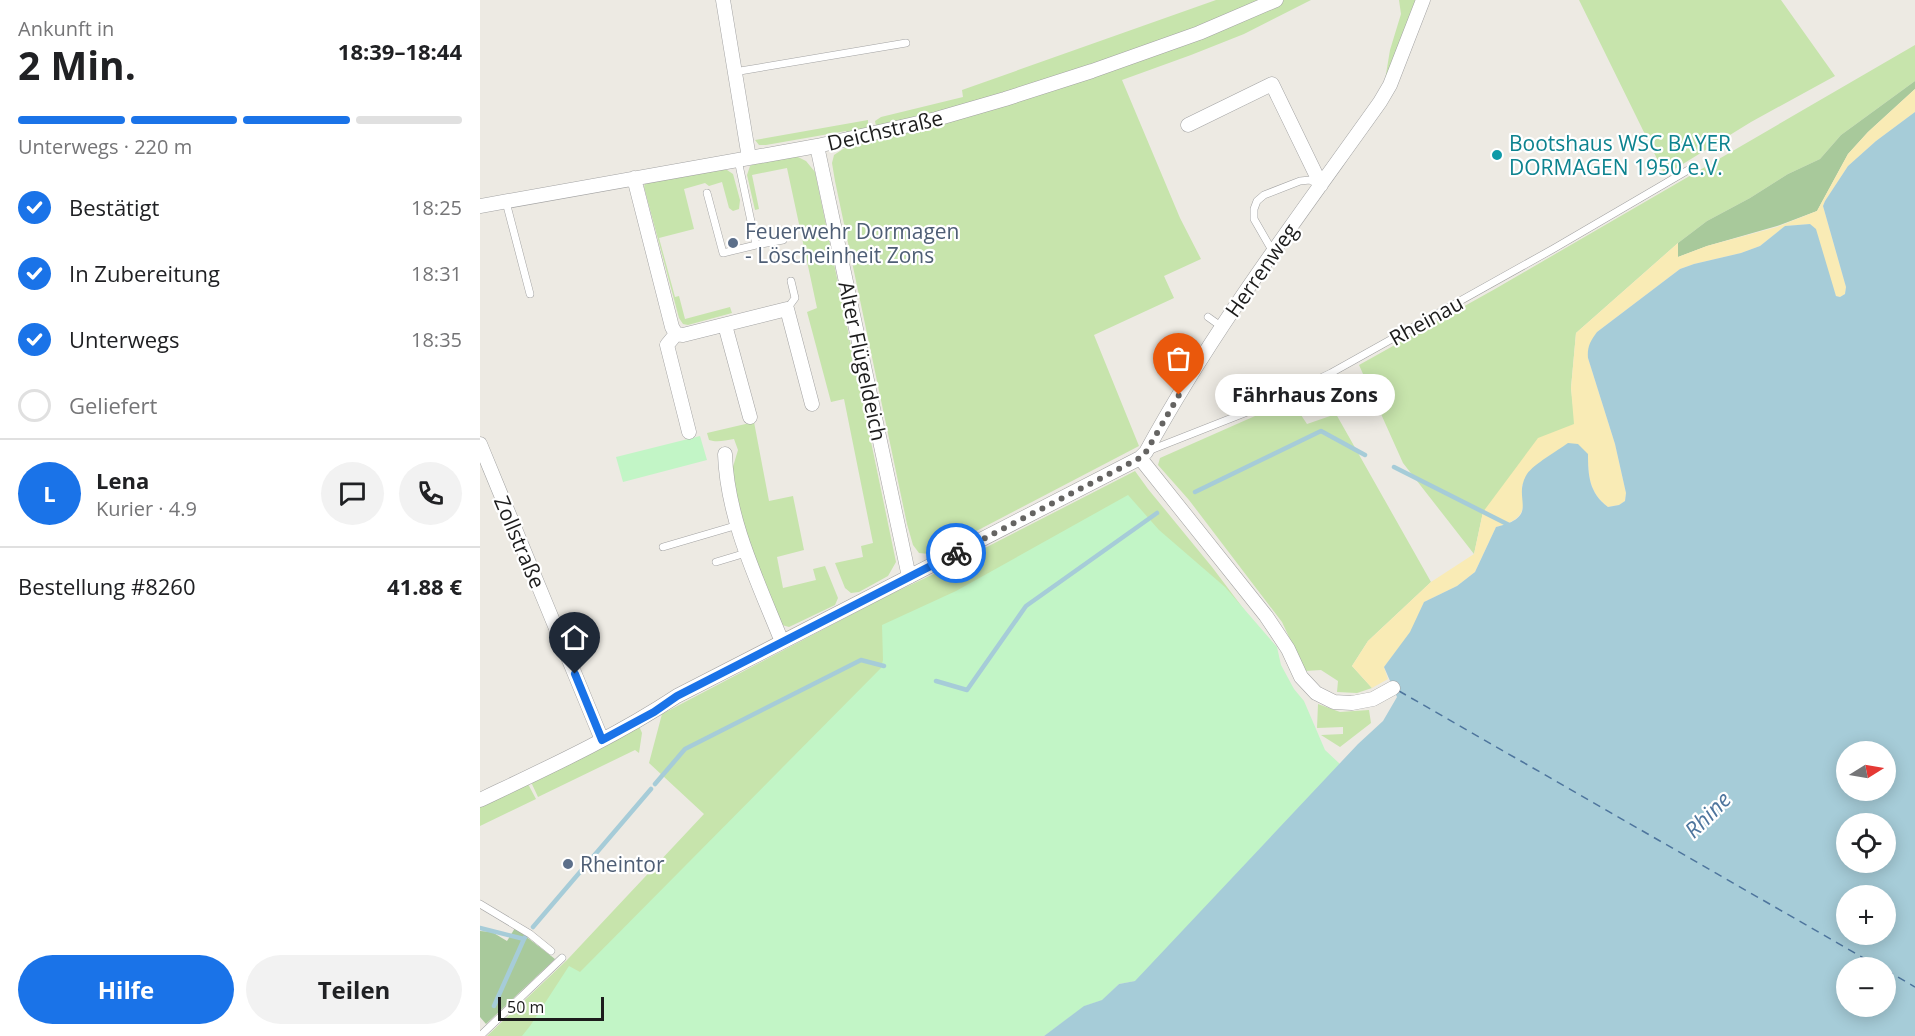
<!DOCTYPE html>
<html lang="de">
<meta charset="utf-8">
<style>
body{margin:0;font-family:"Open Sans",sans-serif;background:#f2f2f2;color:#202124;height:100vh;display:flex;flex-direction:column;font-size:22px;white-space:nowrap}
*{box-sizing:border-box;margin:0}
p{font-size:20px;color:#757577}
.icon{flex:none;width:33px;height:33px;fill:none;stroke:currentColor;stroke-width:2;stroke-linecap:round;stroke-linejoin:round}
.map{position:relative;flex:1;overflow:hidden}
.details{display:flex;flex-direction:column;background:#fff;width:480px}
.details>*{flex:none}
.needle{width:39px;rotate:79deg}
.tools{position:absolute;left:1356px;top:741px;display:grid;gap:12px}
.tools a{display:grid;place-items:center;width:60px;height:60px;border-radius:50%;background:#fff;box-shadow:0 3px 15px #0003;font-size:30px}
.scale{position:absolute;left:18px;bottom:15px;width:106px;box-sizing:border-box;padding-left:6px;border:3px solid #1c1c1c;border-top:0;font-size:16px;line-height:21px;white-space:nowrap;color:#1c1c1c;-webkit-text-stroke:4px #fff;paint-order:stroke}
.pin{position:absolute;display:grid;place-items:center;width:51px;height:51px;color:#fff;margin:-62px -26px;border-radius:50% 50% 50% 0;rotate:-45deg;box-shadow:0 0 6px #0007}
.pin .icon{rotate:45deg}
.courier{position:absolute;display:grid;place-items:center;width:60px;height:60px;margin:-30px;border:4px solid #1a73e8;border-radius:50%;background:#fff;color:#222;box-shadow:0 2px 8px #0007}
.bubble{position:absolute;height:42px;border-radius:21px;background:#fff;box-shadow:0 3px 15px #0003;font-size:20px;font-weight:700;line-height:42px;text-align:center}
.overview em{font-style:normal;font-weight:700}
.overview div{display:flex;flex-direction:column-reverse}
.overview{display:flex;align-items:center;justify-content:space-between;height:102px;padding:0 18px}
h1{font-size:39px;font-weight:700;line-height:45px}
.bar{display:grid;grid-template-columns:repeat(4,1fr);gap:9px 6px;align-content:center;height:72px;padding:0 18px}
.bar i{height:8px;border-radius:4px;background:#e0e0e0}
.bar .current{background:#1a73e8}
.bar p{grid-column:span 4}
.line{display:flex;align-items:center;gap:15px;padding:0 18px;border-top:2px solid #e0e0e0}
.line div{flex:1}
.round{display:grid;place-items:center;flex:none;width:63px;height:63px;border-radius:32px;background:#f2f2f2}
ol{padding:0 18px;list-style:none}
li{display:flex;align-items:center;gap:18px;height:66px}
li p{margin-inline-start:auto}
li .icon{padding:6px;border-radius:50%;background:#1a73e8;color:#fff;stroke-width:4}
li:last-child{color:#757577}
li i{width:33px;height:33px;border:3px solid #e0e0e0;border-radius:50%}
.button{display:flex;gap:12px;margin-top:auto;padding:12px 18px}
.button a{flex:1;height:69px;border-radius:36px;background:#1a73e8;color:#fff;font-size:24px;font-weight:700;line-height:69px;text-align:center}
.button a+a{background:#f2f2f2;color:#202124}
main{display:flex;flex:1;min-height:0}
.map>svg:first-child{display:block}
</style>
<main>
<section class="details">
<div class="overview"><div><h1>2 Min.</h1><p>Ankunft in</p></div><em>18:39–18:44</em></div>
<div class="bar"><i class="current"></i><i class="current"></i><i class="current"></i><i></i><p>Unterwegs · 220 m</p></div>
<ol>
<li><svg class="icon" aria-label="check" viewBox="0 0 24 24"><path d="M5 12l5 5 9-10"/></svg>Bestätigt<p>18:25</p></li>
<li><svg class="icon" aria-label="check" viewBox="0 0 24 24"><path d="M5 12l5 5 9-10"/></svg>In Zubereitung<p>18:31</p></li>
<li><svg class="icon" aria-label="check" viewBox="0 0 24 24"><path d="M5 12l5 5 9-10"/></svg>Unterwegs<p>18:35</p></li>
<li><i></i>Geliefert</li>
</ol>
<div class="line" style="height:108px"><b class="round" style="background:#1a73e8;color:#fff">L</b><div><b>Lena</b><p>Kurier · 4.9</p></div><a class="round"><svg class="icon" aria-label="chat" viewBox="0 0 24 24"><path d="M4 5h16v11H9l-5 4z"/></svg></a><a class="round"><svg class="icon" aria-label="phone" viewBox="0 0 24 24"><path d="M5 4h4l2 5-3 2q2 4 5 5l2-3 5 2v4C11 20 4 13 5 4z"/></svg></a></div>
<div class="line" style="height:78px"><div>Bestellung #8260</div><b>41.88 €</b></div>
<div class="button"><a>Hilfe</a><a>Teilen</a></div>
</section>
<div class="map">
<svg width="1435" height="1036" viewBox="0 0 1435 1036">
<rect width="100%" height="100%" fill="#edeae3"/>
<path fill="#c7e4ac" d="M736,0H780C726,24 672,44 617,63C544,88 471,110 396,126L395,121L401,117L483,97L482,90Z
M804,0H831L764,34L711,55L642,80L700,218L721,259L684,276L694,298L614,335L659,446L462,549L449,554L439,553L433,545L427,524L355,181L352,163L354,155L372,143L758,22Z
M919,0H938L904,86L910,50L921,14Z
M1099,0H1301L1355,76L1271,122L1185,175Z
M1435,45V81L1361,135L1340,159L1308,174L1270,198L1227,221L1198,243L1096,333L1091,388L1095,424L1003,512L994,554L923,463L879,365L1015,289Z
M388,120V127L385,130L367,133L366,131L286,145H279L275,140Z
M316,156L326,161L335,172L416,562L408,576L379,592L371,593L365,588L355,563L383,557L381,546L393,543L364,399L351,402L327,312L337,308L307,168L272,175L279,209L275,210L267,175L270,166L274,164Z
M241,169L247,170L253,174L260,200L259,209L253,211L249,208L242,182L229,186L225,183L204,189L214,229L179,238L195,297L199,296L205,319L250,307L252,313L208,325L203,324L199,318L164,187L165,183Z
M811,400L827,424L856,414L951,582L888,641L872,666L892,688L877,693L857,692L858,681L841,670L825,671L802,622L709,500L678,465L680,458Z
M274,422L289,501L313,496L324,550L297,557L303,588L336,580L333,569L345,566L358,598L355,605L309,627L302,625L278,573L249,480L258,450L254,439C245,440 238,443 229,440L227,433Z
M655,471L668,489L732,567L784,636L169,1036H7L87,960L224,814L169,763L182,714L407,596L460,571Z
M838,704L860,712L889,710L891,723L860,747L841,735L863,734V727L837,728Z
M159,726L162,733L159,753L155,750L58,797L51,782Z
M48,784L56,799L0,826V806Z"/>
<path fill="#a8c99b" d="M1435,81V89L1388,132L1368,154L1337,211L1297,226L1227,246L1198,257V243L1227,221L1270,198L1308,174L1340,159L1361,135Z
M35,928L75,959L6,1024L0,1017V931L12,932L27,941Z"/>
<path fill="#f9ebb5" d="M1435,89V112L1396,141L1368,166L1345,201L1343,206L1366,287L1365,294L1360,297L1356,296L1330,224L1305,226L1280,246L1261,253L1214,264L1200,269L1117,332L1108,351V358L1135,444L1146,493L1145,501L1139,505L1128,507C1109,493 1108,475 1108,454L1042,485C1046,512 1043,520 1016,527L995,572L977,586L944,602L931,632L904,667L908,679L892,688L872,666L888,641L951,582L994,554L1003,512L1058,438L1094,424L1091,388L1096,333L1198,243V257L1227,246L1297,227L1337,211L1368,154L1388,132Z"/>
<path fill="#c2f5c6" d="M220,436L227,460L143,482L136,457Z
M648,495L679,530L745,587L797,647L801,665L814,689L824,701L845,750L860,764L656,981L639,984L623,1000L605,1006L564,1036H42L50,1026L89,966L100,972L401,668L403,660L402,625L476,591Z"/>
<path fill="#a6ccd8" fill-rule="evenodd" d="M1435,112V1036H564L604,1006L622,1000L639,984L655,981L878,744L903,721L917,697L904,667L930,632L944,602L977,586L995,572L1016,527C1062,516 1031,499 1047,474C1054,464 1077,451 1088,443L1098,444L1108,454C1108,475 1109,493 1128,507L1139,505L1145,501L1146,493L1135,444L1108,358C1107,348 1110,341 1117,332L1200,269L1214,264L1261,253L1280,246L1305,226L1330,224L1336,229L1356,296L1360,297L1365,294L1366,287L1343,206L1345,201L1368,166L1396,141ZM1366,752H1406V790H1366ZM1366,824H1406V862H1366ZM1366,896H1406V934H1366ZM1366,968H1406V1006H1366Z"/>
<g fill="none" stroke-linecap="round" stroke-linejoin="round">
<path stroke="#a6ccd8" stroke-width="4.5" d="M914,467L1031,526
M715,492L841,431L885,455
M456,681L487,690L546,606L677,513
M175,784L205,749L381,660L404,666
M53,927L171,789
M0,928L44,939
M14,1006L44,939L48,933"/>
<path stroke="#4e759d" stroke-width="1.5" stroke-dasharray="8 6" stroke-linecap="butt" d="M919,691L1401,968
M1406,970L1435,987"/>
<g stroke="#a3a3a3" stroke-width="8">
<path id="service" d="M254,72L426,43
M258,160L276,245L303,240
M227,193L243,253L276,245
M26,202L50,294
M793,252L774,219V209L777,201L784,195L820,181L830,180L838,184
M307,309L315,298L311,281
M728,317L742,327
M668,451L785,405L851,373L1073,249L1215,166
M183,547L258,525
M236,562L266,553
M0,904L50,934L71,951
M0,1036L82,958"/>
</g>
<g stroke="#a3a3a3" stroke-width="15">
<path id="minor" d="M243,0L269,158
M708,125L792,84L841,185
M337,146L429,577
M154,178L192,327L196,334L203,335L307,309L332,404
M0,206L337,146L456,119L525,99L612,71L719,33L796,0
M245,325L270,417
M196,334L187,345L209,432
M0,444L122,740
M245,454C247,519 278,582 302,642
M660,458L786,616L808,649L821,677L836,693L854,702L872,703L893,699L913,688
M0,800C67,768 135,737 197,696L660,458L666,452C733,329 819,216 900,102L910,85L943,0"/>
</g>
<use href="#service" stroke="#fff" stroke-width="7"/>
<use href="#minor" stroke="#fff" stroke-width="14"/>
</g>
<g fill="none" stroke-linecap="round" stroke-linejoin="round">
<path stroke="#656462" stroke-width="6" stroke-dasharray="0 10.8" d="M476,553L660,458L666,452L699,395"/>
<path stroke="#1a73e8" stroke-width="8" d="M95,674L122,740L174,712L197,696L476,553"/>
</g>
<circle fill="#0f9aa8" stroke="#fff" stroke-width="2" cx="1017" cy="155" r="6"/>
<g fill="#5c6f8a" stroke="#fff" stroke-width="2">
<circle cx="253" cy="243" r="6"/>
<circle cx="88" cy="864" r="6"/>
</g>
<g text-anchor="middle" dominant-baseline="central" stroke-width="4.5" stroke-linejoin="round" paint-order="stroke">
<g font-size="21" fill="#1c1c1c" stroke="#fff">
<text transform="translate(405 130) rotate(-13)">Deichstraße</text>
<text transform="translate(781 270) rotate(-55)">Herrenweg</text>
<text transform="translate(946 320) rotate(-29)">Rheinau</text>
<text transform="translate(383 361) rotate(78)">Alter Flügeldeich</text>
<text transform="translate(40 542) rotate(67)">Zollstraße</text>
</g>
<g font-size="21" fill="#0d838f" stroke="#fff" text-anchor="start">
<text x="1029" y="143">Bootshaus WSC BAYER<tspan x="1029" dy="24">DORMAGEN 1950 e.V.</tspan></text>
</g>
<g font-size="21" fill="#4e5e75" stroke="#fff" text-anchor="start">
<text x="265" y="231">Feuerwehr Dormagen<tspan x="265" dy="24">- Löscheinheit Zons</tspan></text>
<text x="100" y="864">Rheintor</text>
</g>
<g font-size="22" font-style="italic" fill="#4e759d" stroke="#fff">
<text transform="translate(1227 814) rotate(-45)">Rhine</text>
</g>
</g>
</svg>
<div class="tools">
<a><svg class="needle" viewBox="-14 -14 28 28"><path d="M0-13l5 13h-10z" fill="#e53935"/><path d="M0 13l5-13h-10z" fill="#757577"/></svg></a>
<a><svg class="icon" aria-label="locate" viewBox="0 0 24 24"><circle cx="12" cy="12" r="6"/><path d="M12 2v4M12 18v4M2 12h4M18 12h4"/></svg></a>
<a>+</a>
<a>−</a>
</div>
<div class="scale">50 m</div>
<div class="pin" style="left:699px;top:395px;background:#ea580c"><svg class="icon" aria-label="bag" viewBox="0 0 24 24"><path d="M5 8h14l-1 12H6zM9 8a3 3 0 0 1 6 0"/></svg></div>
<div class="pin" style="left:95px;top:674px;background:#1f2937"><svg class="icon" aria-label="home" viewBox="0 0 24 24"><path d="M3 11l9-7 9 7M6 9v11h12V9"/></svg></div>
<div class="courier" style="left:476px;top:553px"><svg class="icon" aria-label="bike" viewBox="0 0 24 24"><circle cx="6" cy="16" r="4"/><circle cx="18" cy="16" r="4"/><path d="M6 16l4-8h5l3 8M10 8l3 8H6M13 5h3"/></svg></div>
<div class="bubble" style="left:735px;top:374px;width:180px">Fährhaus Zons</div>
</div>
</main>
